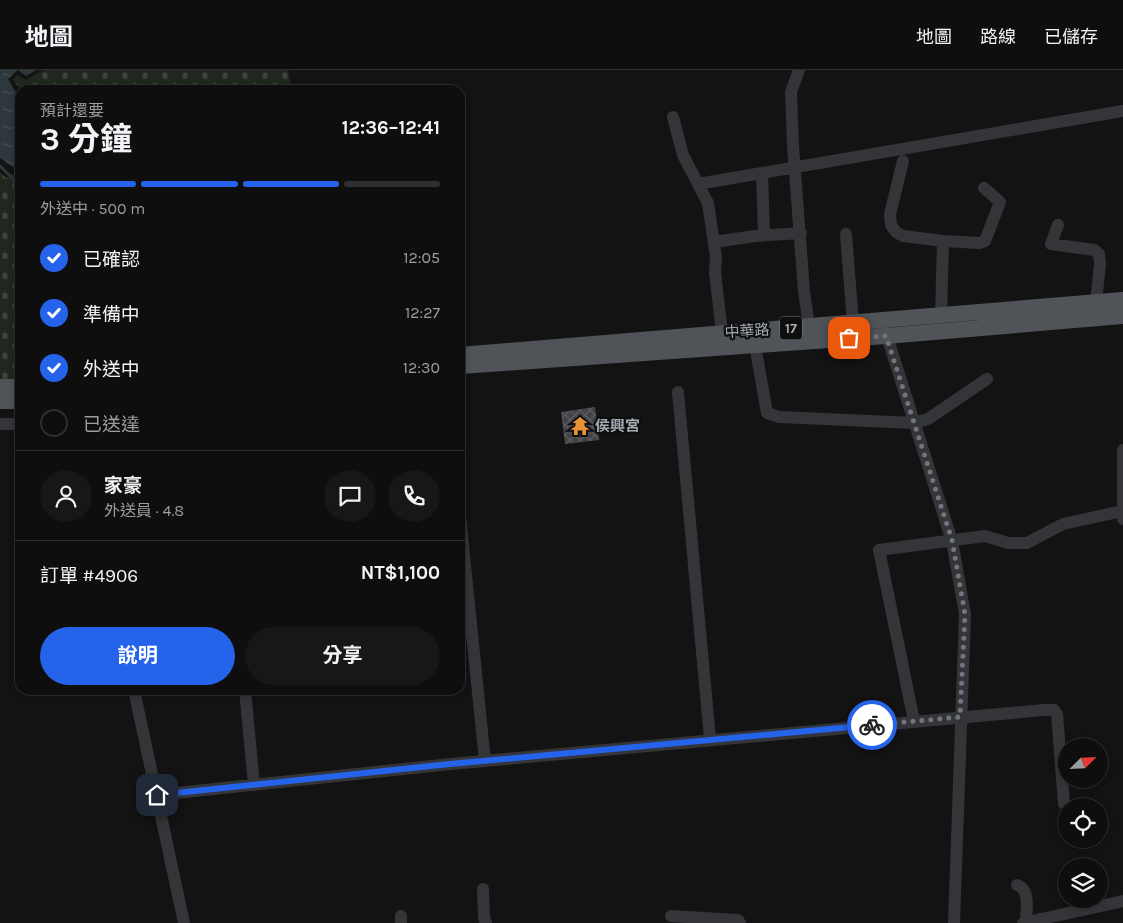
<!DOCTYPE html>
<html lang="zh-TW">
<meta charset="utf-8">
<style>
body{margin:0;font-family:Karla,"Noto Sans TC",sans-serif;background:#171718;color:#f1f3f6;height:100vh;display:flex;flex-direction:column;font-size:19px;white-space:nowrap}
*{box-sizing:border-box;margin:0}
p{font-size:16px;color:#9b9c9e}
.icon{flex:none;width:28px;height:28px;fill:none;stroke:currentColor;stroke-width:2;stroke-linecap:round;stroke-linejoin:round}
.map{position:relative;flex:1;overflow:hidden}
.panel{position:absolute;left:15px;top:15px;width:450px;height:610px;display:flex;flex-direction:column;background:#0e0e0f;border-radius:15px;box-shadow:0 2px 8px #0003,0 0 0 1px #2e2e2f}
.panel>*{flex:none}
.needle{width:32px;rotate:66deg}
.tools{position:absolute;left:1058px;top:668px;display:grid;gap:10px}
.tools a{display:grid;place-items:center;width:50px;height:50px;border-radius:50%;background:#0e0e0f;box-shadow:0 2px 8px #0003,0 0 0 1px #2e2e2f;font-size:25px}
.pin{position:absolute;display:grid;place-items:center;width:42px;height:42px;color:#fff;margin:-21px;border-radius:10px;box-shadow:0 2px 8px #0006}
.courier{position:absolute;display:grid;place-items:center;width:50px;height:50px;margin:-25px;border:4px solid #2563eb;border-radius:50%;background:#fff;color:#222;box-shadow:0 1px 6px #0007}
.overview em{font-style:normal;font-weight:700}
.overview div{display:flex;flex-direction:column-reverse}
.overview{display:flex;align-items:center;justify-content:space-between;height:85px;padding:0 25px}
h1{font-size:32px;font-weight:700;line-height:38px}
.bar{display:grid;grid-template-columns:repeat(4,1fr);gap:8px 5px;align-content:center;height:60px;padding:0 25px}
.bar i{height:6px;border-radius:4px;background:#2e2e2f}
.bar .selected{background:#2563eb}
.bar p{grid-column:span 4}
.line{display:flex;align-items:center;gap:12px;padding:0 25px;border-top:1px solid #2e2e2f}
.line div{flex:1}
.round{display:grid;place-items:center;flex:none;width:52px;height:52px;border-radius:26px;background:#171718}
ol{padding:0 25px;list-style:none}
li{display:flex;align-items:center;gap:15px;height:55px}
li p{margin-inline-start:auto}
li .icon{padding:5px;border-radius:50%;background:#2563eb;color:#fff;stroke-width:4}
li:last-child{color:#9b9c9e}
li i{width:28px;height:28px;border:2px solid #2e2e2f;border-radius:50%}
.action{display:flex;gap:10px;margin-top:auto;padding:10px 25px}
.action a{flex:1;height:58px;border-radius:30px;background:#2563eb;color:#fff;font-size:20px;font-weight:700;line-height:58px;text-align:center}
.action a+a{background:#171718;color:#f1f3f6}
header{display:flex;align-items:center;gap:30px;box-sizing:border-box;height:70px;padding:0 25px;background:#0e0e0f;border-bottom:1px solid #2e2e2f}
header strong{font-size:24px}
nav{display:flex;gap:28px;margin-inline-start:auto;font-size:18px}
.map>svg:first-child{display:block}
</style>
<header>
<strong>地圖</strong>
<nav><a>地圖</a><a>路線</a><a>已儲存</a></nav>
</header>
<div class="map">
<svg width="1123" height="853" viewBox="0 0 1123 853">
<defs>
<pattern id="cemetery-stones" width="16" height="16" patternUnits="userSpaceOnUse" patternTransform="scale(1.25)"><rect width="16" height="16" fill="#1f271f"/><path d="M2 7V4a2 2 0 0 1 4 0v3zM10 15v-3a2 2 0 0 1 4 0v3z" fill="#3d443d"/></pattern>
<pattern id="water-ripples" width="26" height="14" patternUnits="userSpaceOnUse" patternTransform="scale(1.25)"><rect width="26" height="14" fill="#2d373c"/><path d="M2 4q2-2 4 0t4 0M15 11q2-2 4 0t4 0" fill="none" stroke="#485156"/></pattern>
<pattern id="building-cross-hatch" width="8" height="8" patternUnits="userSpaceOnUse" patternTransform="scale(1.25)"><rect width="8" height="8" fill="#424347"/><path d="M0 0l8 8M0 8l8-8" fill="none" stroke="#5a5b5f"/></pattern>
</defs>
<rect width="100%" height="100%" fill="#131314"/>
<path fill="url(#cemetery-stones)" d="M43,0H288L292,20H21L13,10L17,5L26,10Z
M20,100V311H0V102L6,108Z"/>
<path fill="url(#water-ripples)" d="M0,0H36L26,6L18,0L8,9L17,24H20V94L13,97L0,88Z"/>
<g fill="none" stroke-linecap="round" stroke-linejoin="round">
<path stroke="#2d373c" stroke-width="3" d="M0,96L14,110L20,123"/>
</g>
<path fill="url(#building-cross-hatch)" d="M595,337L599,370L565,374L561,342Z"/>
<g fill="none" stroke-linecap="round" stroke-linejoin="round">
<path stroke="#3a3c40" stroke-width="2" stroke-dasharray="2.5 4" stroke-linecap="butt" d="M16,126L20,124"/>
<path stroke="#343539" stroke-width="12" d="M799,0L791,22L793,76L804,221L809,256
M673,47L683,85L698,114
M903,91L890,144L891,155L896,162L903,166L943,171L980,173L985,171L1000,132L984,118
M762,103L764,165
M1058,155L1051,174L1094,180L1099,184L1100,194L1096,233
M846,164L853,253
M714,172L755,166L801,163
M941,246L943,171
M884,257L952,471L965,544L954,853
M722,263L715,202L716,187L708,133L698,114L1123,41
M755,275L767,343L779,347L914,353L928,349L987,309
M678,322L710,669
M0,354H20
M1123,380V449
M460,446L485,691
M134,620L184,853
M245,620L254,715
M914,651L879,480L985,466L1008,473H1027L1063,454L1122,441
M157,725L451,694L1044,640H1054L1057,644L1064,734
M1017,815C1031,819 1026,841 1026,852
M483,819L484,848L486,853
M401,846V853
M671,846L738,850L740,853
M1023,853L1123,831"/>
<path stroke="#505358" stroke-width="16" d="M460,285L1123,230
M460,296L886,266L1123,246
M0,317H20
M0,331H20"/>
</g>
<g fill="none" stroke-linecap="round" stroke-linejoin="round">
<path stroke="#72767c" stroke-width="5" stroke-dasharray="0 9" d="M849,268L886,266L952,470L965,544L960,647L872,655"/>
<path stroke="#2563eb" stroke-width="6" d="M157,725L450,694L872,655"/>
</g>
<defs>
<g id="temple-bare" transform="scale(1.5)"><path d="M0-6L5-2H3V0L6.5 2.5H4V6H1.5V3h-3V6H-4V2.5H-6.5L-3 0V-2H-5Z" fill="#e89237" stroke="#0e0e0f" stroke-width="2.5" paint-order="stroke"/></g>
</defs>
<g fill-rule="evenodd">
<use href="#temple-bare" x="580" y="356"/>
</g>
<g text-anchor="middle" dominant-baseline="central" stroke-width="4.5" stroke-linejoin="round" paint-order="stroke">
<rect fill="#0e0e0f" stroke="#787d82" stroke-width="1" x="780" y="246.5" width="22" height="23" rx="4"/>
<g font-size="14" font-weight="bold" fill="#a5acb4">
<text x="791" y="258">17</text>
</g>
<g font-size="15" fill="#a5acb4" stroke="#0e0e0f">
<text transform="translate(747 261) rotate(-4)">中華路</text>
</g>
<g font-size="15" font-weight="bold" fill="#a5acb4" stroke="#0e0e0f" text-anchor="start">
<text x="595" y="356">侯興宮</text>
</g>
</g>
</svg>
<div class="tools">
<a><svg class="needle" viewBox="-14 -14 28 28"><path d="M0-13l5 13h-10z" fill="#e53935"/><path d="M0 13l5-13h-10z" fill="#9b9c9e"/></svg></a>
<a><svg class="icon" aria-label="locate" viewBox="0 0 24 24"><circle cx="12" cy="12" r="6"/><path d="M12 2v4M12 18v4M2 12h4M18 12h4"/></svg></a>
<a><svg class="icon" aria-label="layers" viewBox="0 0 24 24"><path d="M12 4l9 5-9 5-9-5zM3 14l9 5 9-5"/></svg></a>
</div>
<div class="pin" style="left:849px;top:268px;background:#ea580c"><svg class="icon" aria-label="bag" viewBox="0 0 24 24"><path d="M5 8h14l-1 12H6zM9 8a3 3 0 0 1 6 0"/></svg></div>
<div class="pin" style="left:157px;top:725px;background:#1f2937"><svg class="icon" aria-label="home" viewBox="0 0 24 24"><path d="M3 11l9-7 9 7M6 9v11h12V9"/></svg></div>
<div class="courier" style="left:872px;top:655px"><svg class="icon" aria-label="bike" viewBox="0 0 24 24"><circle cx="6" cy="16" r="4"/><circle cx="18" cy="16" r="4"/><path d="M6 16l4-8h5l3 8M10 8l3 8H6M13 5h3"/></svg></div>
<section class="panel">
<div class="overview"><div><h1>3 分鐘</h1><p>預計還要</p></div><em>12:36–12:41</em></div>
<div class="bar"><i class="selected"></i><i class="selected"></i><i class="selected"></i><i></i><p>外送中 · 500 m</p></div>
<ol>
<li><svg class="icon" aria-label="check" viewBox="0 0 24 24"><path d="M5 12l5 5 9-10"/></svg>已確認<p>12:05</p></li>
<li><svg class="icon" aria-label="check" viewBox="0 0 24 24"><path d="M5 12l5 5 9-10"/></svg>準備中<p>12:27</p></li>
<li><svg class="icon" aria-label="check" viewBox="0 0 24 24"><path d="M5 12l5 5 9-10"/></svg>外送中<p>12:30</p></li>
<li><i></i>已送達</li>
</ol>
<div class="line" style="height:90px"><a class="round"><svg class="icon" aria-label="person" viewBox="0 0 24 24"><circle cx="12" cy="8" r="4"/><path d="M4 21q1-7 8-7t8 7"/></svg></a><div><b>家豪</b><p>外送員 · 4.8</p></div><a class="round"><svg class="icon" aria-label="chat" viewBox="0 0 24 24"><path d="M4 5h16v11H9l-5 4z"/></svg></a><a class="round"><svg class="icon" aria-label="phone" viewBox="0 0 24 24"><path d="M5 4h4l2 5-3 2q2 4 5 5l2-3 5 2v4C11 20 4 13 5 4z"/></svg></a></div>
<div class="line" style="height:65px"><div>訂單 #4906</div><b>NT$1,100</b></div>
<div class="action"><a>說明</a><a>分享</a></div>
</section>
</div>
